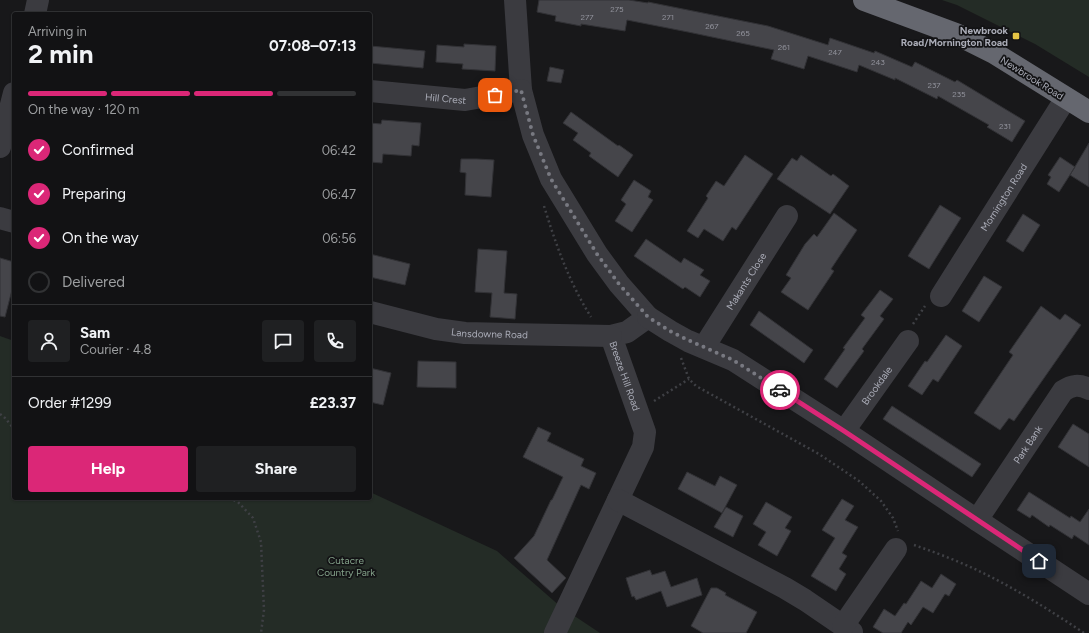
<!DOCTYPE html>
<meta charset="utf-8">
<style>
body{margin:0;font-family:Figtree,sans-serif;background:#1f2022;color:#f1f3f6;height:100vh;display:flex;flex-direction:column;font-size:15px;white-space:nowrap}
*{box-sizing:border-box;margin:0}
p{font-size:13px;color:#9c9ea0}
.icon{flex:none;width:22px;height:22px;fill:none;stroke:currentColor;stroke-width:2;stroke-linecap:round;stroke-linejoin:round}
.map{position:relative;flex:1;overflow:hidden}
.side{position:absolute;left:12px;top:12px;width:360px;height:488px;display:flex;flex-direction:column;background:#121214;border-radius:4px;box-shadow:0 1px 3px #0004,0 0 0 1px #313234}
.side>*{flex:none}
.pin{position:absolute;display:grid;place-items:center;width:34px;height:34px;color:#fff;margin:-17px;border-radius:8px;box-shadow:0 2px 6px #0006}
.courier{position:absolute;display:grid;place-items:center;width:40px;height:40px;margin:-20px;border:3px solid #db2777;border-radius:50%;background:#fff;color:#222;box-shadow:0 1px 5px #0007}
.headline em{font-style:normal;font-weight:700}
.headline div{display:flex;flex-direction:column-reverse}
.headline{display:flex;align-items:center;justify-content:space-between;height:68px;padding:0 16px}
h1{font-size:26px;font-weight:700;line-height:30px}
.bar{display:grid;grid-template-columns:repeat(4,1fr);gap:6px 4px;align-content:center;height:48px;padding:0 16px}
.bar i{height:5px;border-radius:3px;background:#313234}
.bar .selected{background:#db2777}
.bar p{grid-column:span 4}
.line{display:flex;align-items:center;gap:10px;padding:0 16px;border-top:1px solid #313234}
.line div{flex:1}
.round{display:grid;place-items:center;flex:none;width:42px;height:42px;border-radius:4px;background:#1f2022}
ol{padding:0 16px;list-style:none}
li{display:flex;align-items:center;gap:12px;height:44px}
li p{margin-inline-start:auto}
li .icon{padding:4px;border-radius:50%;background:#db2777;color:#fff;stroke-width:4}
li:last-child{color:#9c9ea0}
li i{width:22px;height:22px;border:2px solid #313234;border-radius:50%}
.button{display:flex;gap:8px;margin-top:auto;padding:8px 16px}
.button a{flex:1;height:46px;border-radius:4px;background:#db2777;color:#fff;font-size:16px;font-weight:700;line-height:46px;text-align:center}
.button a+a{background:#1f2022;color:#f1f3f6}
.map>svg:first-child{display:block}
</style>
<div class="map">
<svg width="1089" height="633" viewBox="0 0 1089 633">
<rect width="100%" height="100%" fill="#18181a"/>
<path fill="#242c26" d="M942,0H1089V77L1035,44L957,5Z
M0,336L14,341V498H370V492L497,551L561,607L600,633H0Z"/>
<path fill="#45454a" stroke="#323236" d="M539,0H629L648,3V2L768,26L828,45L830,38L874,53L875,51L912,67L915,62L955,82L957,80L1025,121L1012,142L987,127L989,125L938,96L937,99L895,78V80L859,65L857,72L808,56L804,69L771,59L774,50L688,32L627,20L625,31L581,24V26L555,21L556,16L537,12Z
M464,44L496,46L495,71L462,69L463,64L436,62L437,45L464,47Z
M370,46L425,51L423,68L370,63Z
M550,67L564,70L561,83L547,81Z
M571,112L618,146L619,145L633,155L618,177L589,156L591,153L573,140L578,133L563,123Z
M382,120L421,123L419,146L412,145L411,156L383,154L382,163L370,162V123L381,124Z
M1089,143V187L1070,175Z
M745,155L773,174L736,230L732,227L723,241L704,229L698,238L687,231L708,198L706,196L716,181L724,186Z
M801,155L831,176L833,174L849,186L830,214L777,179L792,158L797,161Z
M1060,157L1075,167L1059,192L1047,184L1051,177L1048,175Z
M461,159H477L494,160L491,197L465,195L466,173L460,172Z
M634,180L651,191L648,197L653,200L632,232L615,221L626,204L621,200Z
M940,205L961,218L929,269L908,256Z
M834,213L857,230L831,269L834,271L808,310L781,292L791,278L786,275L805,244L814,234L817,237Z
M1023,214L1040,225L1023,252L1006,241Z
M646,239L681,263L684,258L704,270L700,275L710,281L700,297L685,287L683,289L634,256Z
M478,249L507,251L504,293L517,294L515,319L490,317L492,293L475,292Z
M370,254L410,264L405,285L370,277Z
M0,258L14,262V290H12L5,317L0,316Z
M984,276L1002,287L979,322L962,311Z
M880,290L893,299L880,316L884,319L862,349L864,351L837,388L824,379L845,349L843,348L865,318L861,315Z
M1041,306L1060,320L1065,314L1081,325L1014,421L1009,418L1000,430L974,413L1013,355L1009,352Z
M759,311L813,350L804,363L750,325Z
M946,335L962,346L938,382L933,379L922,395L908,386L925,361L927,362Z
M418,361L456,362V388L417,387Z
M370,368L391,373L383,405L370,402Z
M892,406L981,464L972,477L883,419Z
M1073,424L1089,434V467L1058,447Z
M538,427L551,433L547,441L584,459L581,466L596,473L589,489L581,485L547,560L566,578L552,593L514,558L534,536L551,500H552L563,477L523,457Z
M687,472L715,486L720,476L737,485L722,513L678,489Z
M1029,492L1070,518L1071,516L1080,522L1089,509V545L1074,535L1072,539L1050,525L1049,527L1032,515L1030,518L1017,510Z
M842,499L854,506L845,520L858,527L842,553L847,556L839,569L846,574L836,591L811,576L835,538L822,530Z
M766,502L792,517L785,528L791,531L777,556L758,545L766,532L753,524Z
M726,507L743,516L733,537L714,527Z
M650,570L652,575L665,571L671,587L697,578L702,595L667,607L661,591L636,600L634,596L632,597L626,578Z
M941,574L956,584L949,596L945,594L933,613L923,607L911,625L908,622L901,633H883L873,627L884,609L895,616L904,603L906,604L921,581L932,588Z
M711,588H717L726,593L725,595L757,612L746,633H703L691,626Z"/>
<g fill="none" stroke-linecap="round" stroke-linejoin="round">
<path stroke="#3f4045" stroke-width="2.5" stroke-dasharray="2 3" stroke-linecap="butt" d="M544,206C556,245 569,282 591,317
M913,324L925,306
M681,358L689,379L696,386L819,454L859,481L881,501L893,518L898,531
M654,401L689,379
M0,414L5,418L14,429
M229,498L238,502L253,518L261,542L264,610L261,633
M914,545C937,553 961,562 983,573C1018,590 1051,611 1084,633"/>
<g stroke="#3b3b40" stroke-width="22">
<path id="s1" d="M515,0L521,90L533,135L551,179L597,254L619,284L648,317L627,332L611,336L645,432L643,447L555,633"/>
<path d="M35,14L38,0"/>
<path id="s2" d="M370,91L465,100L521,90"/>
<path d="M0,147L14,93"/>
<path d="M0,218L14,222"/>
<path id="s3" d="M941,296L1066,98"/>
<path id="s4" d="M370,312L436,329L465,333L611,336"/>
<path d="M648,317L670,331L688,341L733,360L844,431L977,520L1089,594"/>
<path id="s5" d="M704,347L787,216"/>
<path id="s6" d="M844,431L908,341"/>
<path d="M618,500L785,588L805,600L852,632"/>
<path id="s7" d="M977,520L1063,391C1072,385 1079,384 1089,389"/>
<path d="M843,626L896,549"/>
</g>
<path stroke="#65676f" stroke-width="22" d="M864,0L956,34L994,53L1089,112"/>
</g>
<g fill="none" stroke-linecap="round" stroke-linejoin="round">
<path stroke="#787981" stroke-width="4" stroke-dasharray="0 7.2" d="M495,95L521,90L533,135L551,179L597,254L619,284L648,317L670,331L688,340L733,360L780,390"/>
<path stroke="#db2777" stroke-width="5" d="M780,390L844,431L1039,561"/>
</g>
<rect fill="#e5c545" stroke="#131315" stroke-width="1.5" x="1012" y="32" width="8" height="8" rx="2"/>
<g text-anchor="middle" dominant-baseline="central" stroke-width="3.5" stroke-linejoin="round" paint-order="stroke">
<g font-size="8" fill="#92939c">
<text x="617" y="9">275</text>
<text x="587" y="17">277</text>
<text x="668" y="17">271</text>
<text x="712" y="26">267</text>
<text x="743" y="33">265</text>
<text x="784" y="47">261</text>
<text x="835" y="52">247</text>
<text x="878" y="62">243</text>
<text x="934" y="85">237</text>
<text x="959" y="94">235</text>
<text x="1005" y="126">231</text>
</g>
<g font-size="10" font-weight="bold" fill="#abadb8" stroke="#131315" text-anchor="end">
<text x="1008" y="30">Newbrook<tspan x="1008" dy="12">Road/Mornington Road</tspan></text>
</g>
<g font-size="10" fill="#abadb8" stroke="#131315">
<text transform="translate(1032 78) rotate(32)">Newbrook Road</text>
<text stroke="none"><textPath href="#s2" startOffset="76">Hill Crest</textPath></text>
<text stroke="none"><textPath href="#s3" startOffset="117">Mornington Road</textPath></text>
<text stroke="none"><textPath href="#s5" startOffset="78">Makants Close</textPath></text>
<text stroke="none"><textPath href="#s4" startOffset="122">Lansdowne Road</textPath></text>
<text stroke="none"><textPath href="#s1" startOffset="438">Breeze Hill Road</textPath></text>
<text stroke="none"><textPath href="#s6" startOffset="56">Brookdale</textPath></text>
<text stroke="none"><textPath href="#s7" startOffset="91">Park Bank</textPath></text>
</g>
<g font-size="10" fill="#84a28a" stroke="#131315">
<text x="346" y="560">Cutacre<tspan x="346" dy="12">Country Park</tspan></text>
</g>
</g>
</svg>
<div class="pin" style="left:495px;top:95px;background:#ea580c"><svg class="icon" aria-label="bag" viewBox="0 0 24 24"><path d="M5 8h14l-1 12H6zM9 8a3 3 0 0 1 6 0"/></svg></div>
<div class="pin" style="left:1039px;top:561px;background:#1f2937"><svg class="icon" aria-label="home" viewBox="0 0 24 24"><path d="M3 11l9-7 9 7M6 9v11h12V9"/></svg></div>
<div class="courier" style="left:780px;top:390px"><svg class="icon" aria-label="car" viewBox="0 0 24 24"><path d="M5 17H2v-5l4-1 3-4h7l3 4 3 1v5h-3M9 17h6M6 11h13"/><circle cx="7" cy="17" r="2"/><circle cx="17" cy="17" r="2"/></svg></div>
<section class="side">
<div class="headline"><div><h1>2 min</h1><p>Arriving in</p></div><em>07:08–07:13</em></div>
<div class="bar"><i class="selected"></i><i class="selected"></i><i class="selected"></i><i></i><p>On the way · 120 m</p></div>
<ol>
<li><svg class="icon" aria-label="check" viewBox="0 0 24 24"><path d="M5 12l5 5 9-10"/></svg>Confirmed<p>06:42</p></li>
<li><svg class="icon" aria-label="check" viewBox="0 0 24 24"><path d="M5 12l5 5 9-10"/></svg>Preparing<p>06:47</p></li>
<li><svg class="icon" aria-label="check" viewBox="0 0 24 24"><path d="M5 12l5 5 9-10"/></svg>On the way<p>06:56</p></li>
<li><i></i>Delivered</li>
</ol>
<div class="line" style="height:72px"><a class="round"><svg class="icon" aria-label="person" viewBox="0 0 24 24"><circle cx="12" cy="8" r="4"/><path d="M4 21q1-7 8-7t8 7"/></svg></a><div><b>Sam</b><p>Courier · 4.8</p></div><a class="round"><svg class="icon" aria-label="chat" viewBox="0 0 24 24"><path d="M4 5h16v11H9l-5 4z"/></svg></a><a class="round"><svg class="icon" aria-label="phone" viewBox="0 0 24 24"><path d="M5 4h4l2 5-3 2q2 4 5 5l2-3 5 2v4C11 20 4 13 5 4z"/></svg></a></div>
<div class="line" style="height:52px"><div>Order #1299</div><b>£23.37</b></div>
<div class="button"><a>Help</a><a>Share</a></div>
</section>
</div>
